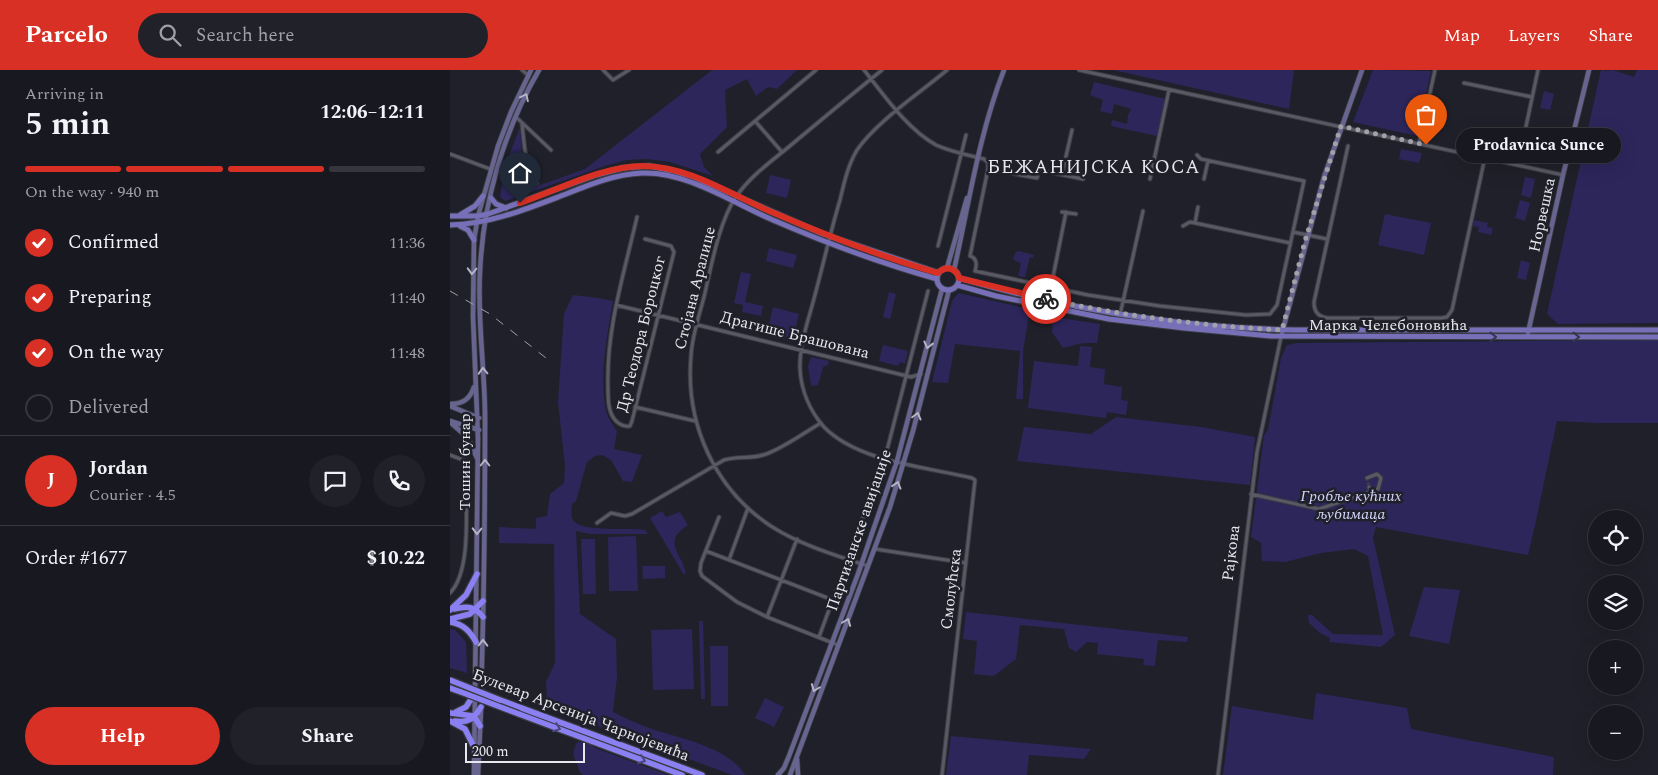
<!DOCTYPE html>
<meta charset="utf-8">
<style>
body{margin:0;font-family:Spectral,serif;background:#212129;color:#f1f3f6;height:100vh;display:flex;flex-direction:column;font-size:19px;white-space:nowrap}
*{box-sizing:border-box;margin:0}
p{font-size:16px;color:#9fa0a5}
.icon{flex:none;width:28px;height:28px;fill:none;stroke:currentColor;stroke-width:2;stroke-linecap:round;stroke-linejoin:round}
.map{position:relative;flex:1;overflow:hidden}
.sheet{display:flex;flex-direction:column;background:#181820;width:450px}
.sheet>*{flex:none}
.tools{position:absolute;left:1138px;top:440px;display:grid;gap:10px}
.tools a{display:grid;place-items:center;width:55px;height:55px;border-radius:50%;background:#181820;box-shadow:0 5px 20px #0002,0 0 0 1px #36373e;font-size:25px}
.scale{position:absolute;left:15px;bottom:12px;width:120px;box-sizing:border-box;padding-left:5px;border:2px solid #e7e7ed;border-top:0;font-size:14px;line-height:18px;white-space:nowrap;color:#e7e7ed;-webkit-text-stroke:4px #20202a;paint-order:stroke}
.pin{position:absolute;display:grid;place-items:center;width:42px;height:42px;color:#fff;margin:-51px -21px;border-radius:50% 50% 50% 0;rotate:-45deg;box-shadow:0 0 5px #0007}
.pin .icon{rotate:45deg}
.courier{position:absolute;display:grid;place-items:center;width:50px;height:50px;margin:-25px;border:4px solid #d93025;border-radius:50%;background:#fff;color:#222;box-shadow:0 1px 6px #0007}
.bubble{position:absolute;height:35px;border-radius:18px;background:#181820;box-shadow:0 5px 20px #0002,0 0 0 1px #36373e;font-size:16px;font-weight:700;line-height:35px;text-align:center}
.head em{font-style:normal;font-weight:700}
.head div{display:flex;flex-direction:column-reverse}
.head{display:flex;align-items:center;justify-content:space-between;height:85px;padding:0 25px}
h1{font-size:32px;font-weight:700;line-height:38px}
.bar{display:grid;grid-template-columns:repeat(4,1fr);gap:8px 5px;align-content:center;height:60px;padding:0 25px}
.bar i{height:6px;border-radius:4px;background:#36373e}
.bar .on{background:#d93025}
.bar p{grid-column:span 4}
.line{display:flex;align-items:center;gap:12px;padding:0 25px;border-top:1px solid #36373e}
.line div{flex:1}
.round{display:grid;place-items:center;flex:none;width:52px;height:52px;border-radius:26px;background:#212129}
ol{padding:0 25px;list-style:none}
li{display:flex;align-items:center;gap:15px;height:55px}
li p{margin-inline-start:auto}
li .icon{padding:5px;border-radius:50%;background:#d93025;color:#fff;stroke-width:4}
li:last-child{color:#9fa0a5}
li i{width:28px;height:28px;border:2px solid #36373e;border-radius:50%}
.cta{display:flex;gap:10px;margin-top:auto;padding:10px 25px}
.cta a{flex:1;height:58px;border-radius:30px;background:#d93025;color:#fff;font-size:20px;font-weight:700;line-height:58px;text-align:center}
.cta a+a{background:#212129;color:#f1f3f6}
header{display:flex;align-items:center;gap:30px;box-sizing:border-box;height:70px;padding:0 25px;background:#d93025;color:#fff}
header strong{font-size:24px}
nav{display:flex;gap:28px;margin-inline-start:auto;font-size:18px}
.search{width:350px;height:45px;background:#212129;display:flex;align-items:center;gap:12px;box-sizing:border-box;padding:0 18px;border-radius:28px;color:#9fa0a5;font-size:19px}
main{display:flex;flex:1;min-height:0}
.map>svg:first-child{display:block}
</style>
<header>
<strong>Parcelo</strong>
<div class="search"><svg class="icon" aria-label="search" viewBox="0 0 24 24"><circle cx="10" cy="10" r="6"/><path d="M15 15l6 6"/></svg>Search here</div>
<nav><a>Map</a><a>Layers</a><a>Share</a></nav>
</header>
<main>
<section class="sheet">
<div class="head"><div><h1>5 min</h1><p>Arriving in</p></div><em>12:06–12:11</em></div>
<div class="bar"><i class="on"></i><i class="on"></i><i class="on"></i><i></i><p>On the way · 940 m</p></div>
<ol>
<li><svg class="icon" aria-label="check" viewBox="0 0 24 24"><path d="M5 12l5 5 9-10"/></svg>Confirmed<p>11:36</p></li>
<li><svg class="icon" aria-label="check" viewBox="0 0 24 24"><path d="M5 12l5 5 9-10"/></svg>Preparing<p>11:40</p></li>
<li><svg class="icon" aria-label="check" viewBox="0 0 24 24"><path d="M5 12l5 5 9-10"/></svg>On the way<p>11:48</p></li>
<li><i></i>Delivered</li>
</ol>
<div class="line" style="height:90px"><b class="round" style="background:#d93025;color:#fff">J</b><div><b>Jordan</b><p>Courier · 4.5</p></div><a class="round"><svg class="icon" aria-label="chat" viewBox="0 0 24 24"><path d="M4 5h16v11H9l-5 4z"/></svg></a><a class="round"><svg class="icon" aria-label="phone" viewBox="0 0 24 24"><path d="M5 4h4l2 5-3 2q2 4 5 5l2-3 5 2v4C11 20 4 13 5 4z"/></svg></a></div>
<div class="line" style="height:65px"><div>Order #1677</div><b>$10.22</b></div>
<div class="cta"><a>Help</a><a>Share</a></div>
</section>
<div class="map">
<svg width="1208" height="705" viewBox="0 0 1208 705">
<rect width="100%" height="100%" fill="#20202a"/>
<path fill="#2c265b" d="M262,0H347L327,19L318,17L306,26L297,9L275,20L277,57L250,84L254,97L263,106L220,92L197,89L177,90L155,96L55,131L50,127L55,96L70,57L72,86L65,87L59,95L73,96L76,108L81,115L86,116L96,113L135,99Z
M663,0H844L839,39Z
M923,0L981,1L967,66L903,52Z
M1151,0L1156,1L1163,0L1184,7L1187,0H1208V253L1108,254L1097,244Z
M644,12L715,29L707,66L661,56L662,50L677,54L678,45L681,39L664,34L662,44L650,41L653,30L640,25Z
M1094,21L1104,24L1100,40L1090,38Z
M951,79L972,83L969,93L949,89Z
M320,105L341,110L337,128L316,123Z
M1075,107L1085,109L1081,128L1071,125Z
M1070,130L1080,133L1075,151L1065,148Z
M935,144L981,153L974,185L928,175Z
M1024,150L1038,153L1037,157L1043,158L1041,165L1028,162L1029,157L1023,156Z
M319,178L347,185L343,198L316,191Z
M569,181L584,185L583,188L580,187L575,207L568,206L571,193L565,191L563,188L566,182Z
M1071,190L1080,193L1076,210L1067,208Z
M291,202L301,204L295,232L313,236L311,246L292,242L293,235L284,233Z
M439,222L446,224L440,249L433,247Z
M508,223L580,239L573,281V329H566L570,281L505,274L498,313L482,312L502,231Z
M123,225L148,228L163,231C157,266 149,306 156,341C158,348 163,355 167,361L164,379L192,385L182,412L173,411L161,390L152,385L145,386L137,392L126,431L122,434C122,439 120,446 123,450C132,463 180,457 195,460L198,464H140L126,461L130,544L166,569L167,607L163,642C174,648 187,653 199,658C228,668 279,677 295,705H282L215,680L205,679L97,635L96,612L105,593L104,474L49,473V457L86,459V448L97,446L100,424L114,413L115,396L108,332L114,244Z
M323,237L349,244L343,269L317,263Z
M603,247L650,254L647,273H633L613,278L602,262Z
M1208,270V353H1148L1107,351C1097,396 1089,441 1078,485L926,457L923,468L945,565L931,577L879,572L880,568L870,563L859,553L858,545H862L883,564L933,565L918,486L904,479L871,483L835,492L812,491L811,473L801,467L814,365L818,360L831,288L837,275L846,273Z
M433,275L458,281L455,294L450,292L448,296L429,291Z
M630,276L642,277L640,297L655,299L654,314L672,317L671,330L678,331L676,345L657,342L656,348L578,338L584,291L628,296Z
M361,287L379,291L378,295L373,297L368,315L361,316L358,296Z
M666,347L751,357L805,367L800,415L567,391L574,357L641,364Z
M212,441L216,447L230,442L238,455C221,466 222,474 231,490C234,494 233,498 236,502L234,505L200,448Z
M186,466L188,521H159L158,467Z
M131,469H145L146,524H133Z
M192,496H215V508L193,509Z
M974,517L1010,520L999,574L959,566Z
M516,542L738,567L737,572L708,570L705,596L693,595L694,589L647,584L648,573L637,572L626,582L619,578L614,559L570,555L566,589L544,606L524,604L527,571L513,569Z
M249,551H253L255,629H251Z
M0,559L5,560L16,572L17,603L0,598Z
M242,559L244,619L203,620L201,560Z
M260,576H278V636H261Z
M866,623L957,638L961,659L1104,687L1103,705H773L782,636L863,650Z
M315,628L334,637L324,657L305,648Z
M501,666L641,679L634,689L579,685L577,705H496Z
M127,672H138L145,678L218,705H133L129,701C127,686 119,690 127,672Z"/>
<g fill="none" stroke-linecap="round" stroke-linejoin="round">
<path stroke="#3e3e47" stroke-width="3" stroke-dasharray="3 1.5" stroke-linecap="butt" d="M917,408L919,417"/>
<g stroke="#3b3b42" stroke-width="5">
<path id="street" d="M72,0L78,5
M153,0L163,10L179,0
M414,0C434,25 457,59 486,75C501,82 518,85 534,89L538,93V99L520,186C527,188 527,195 525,201L638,225L710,236L796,245L820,244L827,235L854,111L751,89L747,85
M629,0L1113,105
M1014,13L1082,27
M66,47L101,80
M305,51L332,82
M72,54C74,70 75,102 87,113
M969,73L985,0
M898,76L864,232C864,241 867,246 877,248H991L997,247L1002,240L1035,87
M268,82L366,0
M0,84L40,99
M1068,94L1088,0
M538,99L587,108L589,100L633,109
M612,104L622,60
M700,109L719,20
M754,109L758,91
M748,137L745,153L840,173
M612,142L626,144
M187,147C174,204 156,259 158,318C158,329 158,343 166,351C170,355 174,357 180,356L182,351L224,182L221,176L195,169
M733,156L740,152L745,153
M843,162L877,169
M488,176L516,65
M601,217L616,142
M166,235L461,307L471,304
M670,245L693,141
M185,337L245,351
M0,385L13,390L16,398C15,430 23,500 0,523
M917,408L927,404L931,408L928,419L920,422L919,417
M801,424L869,439L920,422
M269,447L251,493L250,501L252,506L287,532L317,547L388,575
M147,453L161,443L175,446L182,444L274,390C287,386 300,389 313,385C329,381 355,362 371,353
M425,479L516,493
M256,481L383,530
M279,490L298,438
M418,496C388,486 351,475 324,458C265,421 235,354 241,286C242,266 249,246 254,227C261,198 269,151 286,127C300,106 322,91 341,75C371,50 401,25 432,0
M317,547L347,469
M369,567L435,388L478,221
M492,705L525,410L522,408C477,397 408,392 374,357C360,341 351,320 350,299C349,273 360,246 366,221C374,191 381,160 390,130C394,113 398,95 407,80C426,52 471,22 497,0
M768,705L807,382L831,267"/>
</g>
<g stroke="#3b3b42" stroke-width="6">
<path id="secondary" d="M497,198L517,128
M504,200C519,133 529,64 554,0
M832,263L874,107L912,0
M1078,263L1113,105L1139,0
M0,334C13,334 20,329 24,317
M0,336L29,348
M0,351L29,360
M0,352L18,368L27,388
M31,624C34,532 35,440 35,348C35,299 27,250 30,201C33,132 54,60 89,0
M347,689L348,705
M24,705L28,368L23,246L24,170L28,146L48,76L61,42L81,0
M28,705L31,639
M328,705L334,698L339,686L408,504L447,391L492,219
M340,705L440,437L463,361L499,220"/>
</g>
<g stroke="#3b3b42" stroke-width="7">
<path id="primary" d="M41,128L46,134L56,138
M10,145L25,136L33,126
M0,146H28L38,144L146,105L173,98L199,96L224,101L241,106L373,164L489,203
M0,155C41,154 79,138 116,124C141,114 166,104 192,103C236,101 283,133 323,150C376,173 430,193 487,209
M10,156L18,160L24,170
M487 209a11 11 0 1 1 22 0a11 11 0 1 1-22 0Z
M509,208C617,239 733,258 845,260H1208
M507,215L546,226L659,249L734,258L821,266L1208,267"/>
</g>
<g stroke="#3b3b42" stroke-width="8">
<path id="highway" d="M4,539C17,536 25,536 33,547
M0,540L16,525L27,504
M0,549L20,544L33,531
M0,552C13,554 20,561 26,572
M0,618L11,622
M50,630L252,705
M6,642L16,637L25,623
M0,643L24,646L30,656
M69,644L232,705
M0,651L15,659L25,679
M5,651C18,653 24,649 31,637"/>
</g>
<use href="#street" stroke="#585964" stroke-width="3"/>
<use href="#secondary" stroke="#67658f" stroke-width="4.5"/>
<use href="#primary" stroke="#7770b9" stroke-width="5"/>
<use href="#highway" stroke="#8b80f2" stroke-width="5.5"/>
<path stroke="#a0a0a8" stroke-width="1" stroke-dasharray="9 9" stroke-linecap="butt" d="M0,221L40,244L96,288"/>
<g stroke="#3b3b42" stroke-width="8" stroke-linecap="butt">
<path id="highway-bridge" d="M0,610L50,630
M11,622L69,644"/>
</g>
<use href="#highway-bridge" stroke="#8b80f2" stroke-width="5.5"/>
</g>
<defs><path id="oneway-chevron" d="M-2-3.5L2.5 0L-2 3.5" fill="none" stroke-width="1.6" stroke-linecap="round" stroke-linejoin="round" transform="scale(1.25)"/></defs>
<g stroke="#b4b3c7">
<use href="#oneway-chevron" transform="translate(75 27) rotate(-64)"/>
<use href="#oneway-chevron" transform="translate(22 201) rotate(92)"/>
<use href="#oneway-chevron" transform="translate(478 275) rotate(104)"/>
<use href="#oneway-chevron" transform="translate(33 301) rotate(-92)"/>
<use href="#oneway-chevron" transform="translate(467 346) rotate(-75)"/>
<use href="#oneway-chevron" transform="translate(35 393) rotate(-90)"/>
<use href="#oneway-chevron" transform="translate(447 415) rotate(-73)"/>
<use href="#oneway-chevron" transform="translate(27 461) rotate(91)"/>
<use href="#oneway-chevron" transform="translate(397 552) rotate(-69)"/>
<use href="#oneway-chevron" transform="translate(33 573) rotate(-89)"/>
<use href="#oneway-chevron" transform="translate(365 618) rotate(111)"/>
</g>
<g stroke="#36344e">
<use href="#oneway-chevron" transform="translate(1043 267)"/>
<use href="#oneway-chevron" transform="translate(1126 267)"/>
</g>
<g stroke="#4b467a">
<use href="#oneway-chevron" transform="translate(107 658) rotate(21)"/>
<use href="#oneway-chevron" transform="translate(192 690) rotate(20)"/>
</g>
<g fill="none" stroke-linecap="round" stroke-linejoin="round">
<path stroke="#a1a1a9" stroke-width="5" stroke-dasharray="0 9" d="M596,229C674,246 753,256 832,260L855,171L891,56L976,75"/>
<path stroke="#d93025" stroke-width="6" d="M70,133C108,120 152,96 193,96C239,96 283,126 324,143C378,166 432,187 488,203C496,195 506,198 509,208L596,229"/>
</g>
<g text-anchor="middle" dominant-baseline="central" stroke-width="5" stroke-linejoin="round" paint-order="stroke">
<g font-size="16" fill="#e7e7ed" stroke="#20202a">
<text transform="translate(1092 145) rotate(-78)">Норвешка</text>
<text transform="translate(245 218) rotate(-76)">Стојана Аралице</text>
<text x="938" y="255">Марка Челебоновића</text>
<text transform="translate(191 264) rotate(-76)">Др Теодора Бороцког</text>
<text transform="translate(345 265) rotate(14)">Драгише Брашована</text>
<text transform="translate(15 392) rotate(-90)">Тошин бунар</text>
<text transform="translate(409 460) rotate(-71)">Партизанске авијације</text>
<text transform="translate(781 483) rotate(-83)">Рајкова</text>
<text transform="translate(501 519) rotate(-83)">Смолућска</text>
<text transform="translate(131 645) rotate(21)">Булевар Арсенија Чарнојевића</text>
</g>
<g font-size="16" font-style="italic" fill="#d3d3f9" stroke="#20202a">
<text x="901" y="426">Гробље кућних<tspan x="901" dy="18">љубимаца</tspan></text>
</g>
<g font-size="19" letter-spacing="1" fill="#e7e7ed" stroke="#20202a">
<text x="644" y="97">БЕЖАНИЈСКА КОСА</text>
</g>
</g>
</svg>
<div class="tools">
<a><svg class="icon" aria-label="locate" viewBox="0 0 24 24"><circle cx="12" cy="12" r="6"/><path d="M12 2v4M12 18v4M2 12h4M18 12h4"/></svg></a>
<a><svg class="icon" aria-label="layers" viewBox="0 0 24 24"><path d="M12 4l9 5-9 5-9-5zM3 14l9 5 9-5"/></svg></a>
<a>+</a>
<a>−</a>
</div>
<div class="scale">200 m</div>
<div class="pin" style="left:976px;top:75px;background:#ea580c"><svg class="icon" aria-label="bag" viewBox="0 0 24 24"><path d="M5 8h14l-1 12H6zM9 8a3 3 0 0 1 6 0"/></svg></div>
<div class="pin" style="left:70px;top:133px;background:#1f2937"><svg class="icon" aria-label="home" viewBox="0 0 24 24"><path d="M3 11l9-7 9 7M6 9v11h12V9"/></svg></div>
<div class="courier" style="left:596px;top:229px"><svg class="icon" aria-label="bike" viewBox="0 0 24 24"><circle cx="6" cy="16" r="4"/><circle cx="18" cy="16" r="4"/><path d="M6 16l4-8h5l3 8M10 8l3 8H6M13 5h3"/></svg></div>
<div class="bubble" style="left:1006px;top:58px;width:165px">Prodavnica Sunce</div>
</div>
</main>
